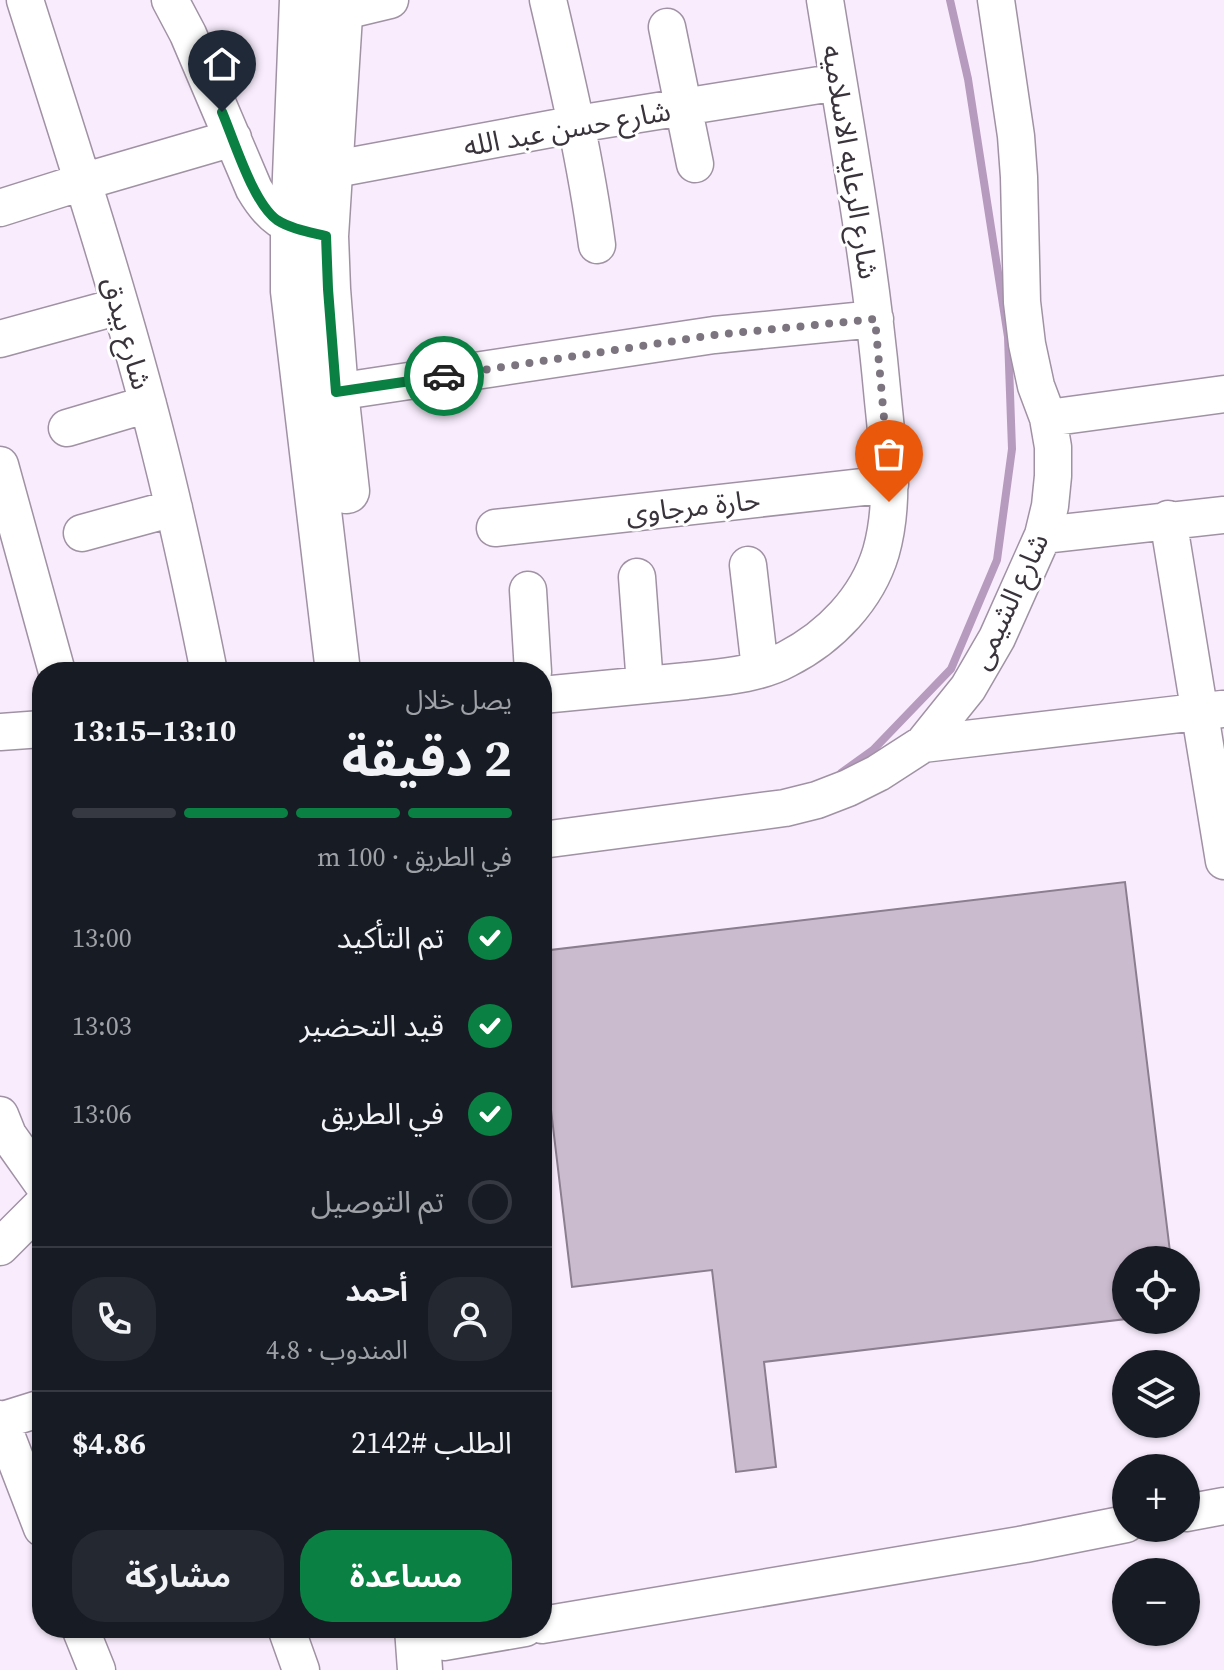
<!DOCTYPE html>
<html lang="ar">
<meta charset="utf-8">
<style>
body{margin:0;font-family:"Source Serif 4","Noto Sans Arabic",serif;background:#242831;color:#f1f3f6;direction:rtl;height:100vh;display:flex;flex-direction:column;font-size:30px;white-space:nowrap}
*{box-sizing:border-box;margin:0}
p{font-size:26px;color:#9ea1a6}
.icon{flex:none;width:44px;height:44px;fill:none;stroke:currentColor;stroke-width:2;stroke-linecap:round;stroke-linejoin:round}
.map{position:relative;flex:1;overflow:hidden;direction:ltr}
.drawer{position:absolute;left:32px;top:662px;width:520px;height:976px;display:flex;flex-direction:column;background:#171b24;border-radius:32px;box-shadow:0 2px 6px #0004;direction:rtl}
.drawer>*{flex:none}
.fabs{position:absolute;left:1112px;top:1246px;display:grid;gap:16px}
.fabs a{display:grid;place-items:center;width:88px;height:88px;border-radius:50%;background:#171b24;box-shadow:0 2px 6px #0004;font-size:40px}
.pin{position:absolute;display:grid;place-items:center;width:68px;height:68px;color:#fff;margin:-82px -34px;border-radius:50% 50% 50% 0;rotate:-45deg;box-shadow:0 0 8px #0007}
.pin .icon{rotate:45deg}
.courier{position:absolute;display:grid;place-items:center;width:80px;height:80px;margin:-40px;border:6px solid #0b8043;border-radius:50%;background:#fff;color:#222;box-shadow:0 2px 10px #0007}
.headline em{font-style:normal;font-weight:700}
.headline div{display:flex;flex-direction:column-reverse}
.headline{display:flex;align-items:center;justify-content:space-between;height:136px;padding:0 40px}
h1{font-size:52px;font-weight:700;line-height:60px}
.bar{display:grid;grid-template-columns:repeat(4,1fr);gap:12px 8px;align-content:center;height:96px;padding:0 40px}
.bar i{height:10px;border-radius:6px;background:#363941}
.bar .on{background:#0b8043}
.bar p{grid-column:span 4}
.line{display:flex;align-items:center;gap:20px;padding:0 40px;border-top:2px solid #363941}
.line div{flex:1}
.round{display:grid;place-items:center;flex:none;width:84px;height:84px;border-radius:32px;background:#242831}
ol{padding:0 40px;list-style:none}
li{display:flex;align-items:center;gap:24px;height:88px}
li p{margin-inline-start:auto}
li .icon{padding:8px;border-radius:50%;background:#0b8043;color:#fff;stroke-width:4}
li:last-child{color:#9ea1a6}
li i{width:44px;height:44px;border:4px solid #363941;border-radius:50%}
.button{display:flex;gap:16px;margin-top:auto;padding:16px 40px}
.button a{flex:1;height:92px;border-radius:32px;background:#0b8043;color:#fff;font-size:32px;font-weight:700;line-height:92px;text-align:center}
.button a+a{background:#242831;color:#f1f3f6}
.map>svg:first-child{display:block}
</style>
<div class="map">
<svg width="1224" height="1670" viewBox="0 0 1224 1670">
<rect width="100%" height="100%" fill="#f9edfd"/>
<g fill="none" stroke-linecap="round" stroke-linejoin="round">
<path stroke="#b79bbf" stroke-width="8" d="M841,773L873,750L951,669L997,560L1012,449L1008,337L968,79L950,0"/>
</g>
<path fill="#cabbce" stroke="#8b7e8f" stroke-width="2" d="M1125,882L1171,1260H1126V1319L764,1362L776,1467L736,1472L712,1270L572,1287L542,1034V951Z"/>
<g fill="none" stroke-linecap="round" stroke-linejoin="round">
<g stroke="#a092a4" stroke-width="39">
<path id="minor" d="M25,0C72,148 121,296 159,447C178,522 194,597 209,672
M170,0L188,34L254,189C271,218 284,225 315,233
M548,0C567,81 586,162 597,245
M340,12L390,0
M667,27L695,164
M304,173L330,170L577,124L838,82
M0,208L82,182L233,138
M0,339L120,306
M336,392L714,335L875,319
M1048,418L1224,394
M67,428L148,404
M0,465L57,672
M1168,519L1224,861
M495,528L890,484
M82,533L174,508
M1043,535L1224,515
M748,565L760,669
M637,577L645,685
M528,590L533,672
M542,695C590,690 639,686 687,681C720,677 758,675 787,659C830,637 867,599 881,552C896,499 887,444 882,390C870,259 846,130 825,0
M0,732L42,729
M923,744L1222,709
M542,840L785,808L817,800L848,788L878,773L923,744L968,688L997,638L1043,535L1050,506L1053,476V447L1048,418L1036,386L1027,344L1022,302L1019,177L1016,136L996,0
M0,1115L8,1135L42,1183
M0,1247L42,1205
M0,1419L42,1528
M0,1421L42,1408
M1186,1513L1224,1506
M542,1625L1025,1544L1126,1524
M80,1628L97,1670
M286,1628L301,1670
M444,1642L525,1628"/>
</g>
<g stroke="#a092a4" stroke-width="47">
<path id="major" d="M302,0L293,227V291L338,672
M341,0L326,236L328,289L336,392L347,491
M417,1628L420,1670"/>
</g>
<use href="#minor" stroke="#fff" stroke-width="36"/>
<use href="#major" stroke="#fff" stroke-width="44"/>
</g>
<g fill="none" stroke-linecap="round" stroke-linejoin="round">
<path stroke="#7c747f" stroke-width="8" stroke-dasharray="0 14.4" d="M444,376L714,335L875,319L890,484L889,502"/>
<path stroke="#0b8043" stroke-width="10" d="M222,112C234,140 253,203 277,220C291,229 310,232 326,236L328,289L336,392L444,376"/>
</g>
<g text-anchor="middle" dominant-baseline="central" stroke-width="6" stroke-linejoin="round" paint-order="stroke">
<g font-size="28" fill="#39333b" stroke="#fff">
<text transform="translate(567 128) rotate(-10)">شارع حسن عبد الله</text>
<text transform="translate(851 162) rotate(81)">شارع الرعايه الاسلاميه</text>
<text transform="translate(127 333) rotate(74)">شارع بيدق</text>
<text transform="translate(693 506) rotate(-6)">حارة مرجاوى</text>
<text transform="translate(1009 601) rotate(-65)">شارع الشيمى</text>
</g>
</g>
</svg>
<div class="fabs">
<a><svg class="icon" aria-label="locate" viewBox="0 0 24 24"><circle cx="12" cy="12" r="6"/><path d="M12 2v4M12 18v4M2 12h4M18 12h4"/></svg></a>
<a><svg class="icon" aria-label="layers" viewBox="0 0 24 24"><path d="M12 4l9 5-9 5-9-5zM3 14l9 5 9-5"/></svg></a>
<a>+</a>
<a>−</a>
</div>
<div class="pin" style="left:889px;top:502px;background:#ea580c"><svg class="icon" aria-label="bag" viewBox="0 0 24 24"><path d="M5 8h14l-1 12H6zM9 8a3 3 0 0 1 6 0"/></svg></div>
<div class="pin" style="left:222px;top:112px;background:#1f2937"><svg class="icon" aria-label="home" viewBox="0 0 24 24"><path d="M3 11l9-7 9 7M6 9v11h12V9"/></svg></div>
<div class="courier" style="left:444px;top:376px"><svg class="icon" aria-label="car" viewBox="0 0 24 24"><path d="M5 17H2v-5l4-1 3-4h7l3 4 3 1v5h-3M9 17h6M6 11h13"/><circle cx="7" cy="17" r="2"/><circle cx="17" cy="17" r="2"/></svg></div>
<section class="drawer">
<div class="headline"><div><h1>2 دقيقة</h1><p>يصل خلال</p></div><em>13:10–13:15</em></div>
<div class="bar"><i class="on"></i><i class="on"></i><i class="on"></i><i></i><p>في الطريق · 100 m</p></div>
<ol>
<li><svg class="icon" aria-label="check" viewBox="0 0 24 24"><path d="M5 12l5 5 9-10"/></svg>تم التأكيد<p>13:00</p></li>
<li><svg class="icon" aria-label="check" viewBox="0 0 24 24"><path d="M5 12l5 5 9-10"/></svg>قيد التحضير<p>13:03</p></li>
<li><svg class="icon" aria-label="check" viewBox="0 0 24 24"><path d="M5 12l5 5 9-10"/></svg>في الطريق<p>13:06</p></li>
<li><i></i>تم التوصيل</li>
</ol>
<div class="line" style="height:144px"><a class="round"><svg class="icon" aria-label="person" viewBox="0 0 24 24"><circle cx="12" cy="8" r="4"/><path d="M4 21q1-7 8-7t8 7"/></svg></a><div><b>أحمد</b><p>المندوب · 4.8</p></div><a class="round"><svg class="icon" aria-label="phone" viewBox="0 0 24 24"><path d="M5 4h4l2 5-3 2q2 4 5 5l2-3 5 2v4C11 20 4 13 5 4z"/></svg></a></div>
<div class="line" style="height:104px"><div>الطلب #2142</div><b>$4.86</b></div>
<div class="button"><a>مساعدة</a><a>مشاركة</a></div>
</section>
</div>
